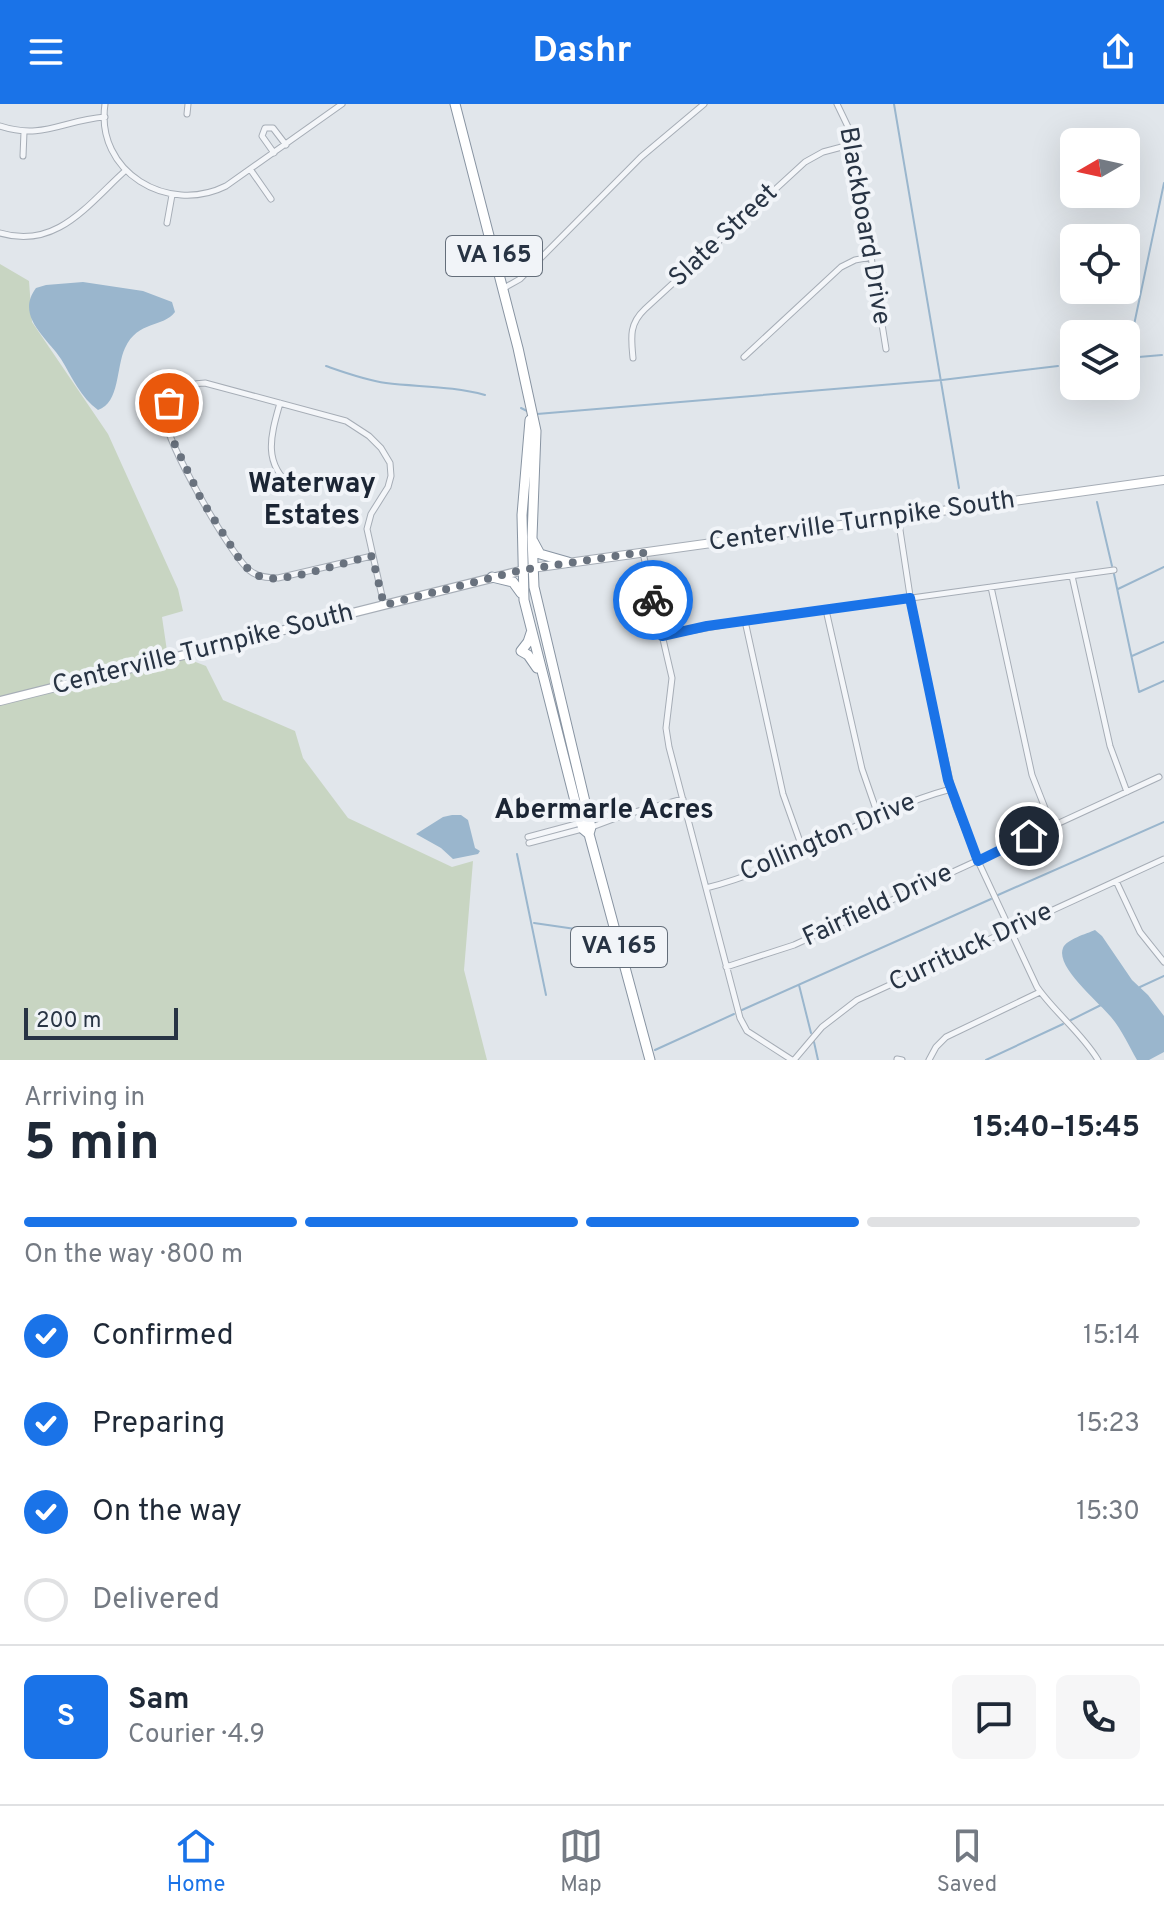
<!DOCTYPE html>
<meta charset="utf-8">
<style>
body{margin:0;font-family:Overpass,sans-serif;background:#f6f6f7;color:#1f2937;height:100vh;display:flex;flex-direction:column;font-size:30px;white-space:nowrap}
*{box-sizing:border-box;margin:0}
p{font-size:26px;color:#747a83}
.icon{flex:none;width:44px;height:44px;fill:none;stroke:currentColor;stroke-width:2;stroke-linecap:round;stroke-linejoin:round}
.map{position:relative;height:956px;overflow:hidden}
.sheet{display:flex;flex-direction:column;background:#fff;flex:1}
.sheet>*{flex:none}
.needle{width:52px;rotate:261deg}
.controls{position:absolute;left:1060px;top:24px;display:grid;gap:16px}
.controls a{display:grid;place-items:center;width:80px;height:80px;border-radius:12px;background:#fff;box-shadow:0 8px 32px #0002;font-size:40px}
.scale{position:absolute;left:24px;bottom:20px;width:154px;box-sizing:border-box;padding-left:8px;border:4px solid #283444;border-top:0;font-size:22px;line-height:28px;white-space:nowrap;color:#283444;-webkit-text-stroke:6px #f1f4f8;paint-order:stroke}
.pin{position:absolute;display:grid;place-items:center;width:68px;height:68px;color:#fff;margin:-34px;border:4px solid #fff;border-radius:50%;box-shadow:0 2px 8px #0007}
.courier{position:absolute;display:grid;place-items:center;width:80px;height:80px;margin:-40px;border:6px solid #1a73e8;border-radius:50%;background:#fff;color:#222;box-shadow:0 2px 10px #0007}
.head em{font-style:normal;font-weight:700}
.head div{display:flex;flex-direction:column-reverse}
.head{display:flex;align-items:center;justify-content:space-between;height:136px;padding:0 24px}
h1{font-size:52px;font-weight:700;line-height:60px}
.bar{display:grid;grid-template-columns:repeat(4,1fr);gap:12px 8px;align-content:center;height:96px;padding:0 24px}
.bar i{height:10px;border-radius:6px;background:#e0e1e3}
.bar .selected{background:#1a73e8}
.bar p{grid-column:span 4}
.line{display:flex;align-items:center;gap:20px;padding:0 24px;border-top:2px solid #e0e1e3}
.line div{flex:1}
.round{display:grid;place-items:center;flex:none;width:84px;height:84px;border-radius:12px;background:#f6f6f7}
ol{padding:0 24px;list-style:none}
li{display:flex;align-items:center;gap:24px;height:88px}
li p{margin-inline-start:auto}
li .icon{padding:8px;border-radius:50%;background:#1a73e8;color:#fff;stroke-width:4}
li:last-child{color:#747a83}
li i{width:44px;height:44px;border:4px solid #e0e1e3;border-radius:50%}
header{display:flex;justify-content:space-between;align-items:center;height:104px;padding:0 24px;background:#1a73e8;color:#fff;font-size:36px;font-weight:700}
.dock{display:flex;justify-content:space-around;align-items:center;height:112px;border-top:2px solid #e0e1e3;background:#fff;font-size:22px;color:#747a83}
.dock a{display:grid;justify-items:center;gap:4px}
.dock .selected{color:#1a73e8}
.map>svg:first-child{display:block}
</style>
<header><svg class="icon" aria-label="menu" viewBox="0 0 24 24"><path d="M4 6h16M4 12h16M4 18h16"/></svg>Dashr<svg class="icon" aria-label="share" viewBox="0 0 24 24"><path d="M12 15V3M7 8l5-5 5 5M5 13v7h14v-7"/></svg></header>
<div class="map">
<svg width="1164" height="956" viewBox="0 0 1164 956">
<rect width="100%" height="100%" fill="#e1e6eb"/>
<path fill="#c8d5c2" d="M0,160L29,177L32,218L108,330L178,485L183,507L162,513L167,547L206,562L223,596L295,627L303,654L348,714L452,763L473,757L464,866L487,956H0Z"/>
<path fill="#9ab6cd" d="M83,178L143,187L172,198L175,208C163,224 138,216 125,244C116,263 120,299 98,306C81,294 72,273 61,255C47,234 15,212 36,184L46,181Z
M452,711H461L468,716L475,744L480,747L478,750L453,755L441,744L416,730L443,713Z
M1095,826L1102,832L1132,876L1148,891L1164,912V948L1149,956H1137C1129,942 1122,926 1111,913C1100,899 1055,863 1063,844C1067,835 1086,830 1095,826Z"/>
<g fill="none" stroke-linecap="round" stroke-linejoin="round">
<path stroke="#9ab6cd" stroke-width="2" d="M894,0L959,384
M1127,254L1164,79
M1127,254L1162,251
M1066,261L1074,260
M326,262C346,269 365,276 386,279C419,283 453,282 485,291
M521,304L527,307
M537,310L942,276L1058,262
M1097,398L1112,462
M1114,470L1139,588L1164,577
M1118,485L1164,463
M1132,552L1164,538
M517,750L546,891
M998,791L1164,718
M534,819L603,829
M799,881L811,929
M1140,883L1164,872
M742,906L991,795
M1071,916L1101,901
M814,938L818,956
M655,946L734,910
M986,956L1063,920"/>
<g stroke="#a6adb6" stroke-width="7">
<path id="minor" d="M105,0C95,68 168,111 226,82L342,0
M837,0L851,29L886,245
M187,10L188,0
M0,22C43,36 63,16 105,13
M274,49L262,32L265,24H273L286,41
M23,52L24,28
M250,65L271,95
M167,119L172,91
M0,129C57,146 88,100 126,66
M504,184L520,175L641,53L704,0
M744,253L841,163L855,156L871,153
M633,254C631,233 629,220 645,205L805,58L823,48L853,40
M280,299C271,331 262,359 292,383
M898,413L914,518L956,703L978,757L1037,883C1055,909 1081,928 1098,956
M643,449L672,574L666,624L669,643L740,914L747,927L792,956
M372,452L278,474C267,474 257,473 249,466C230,450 167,340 166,316C164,293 184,279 205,279L346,317L369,332L381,344L390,359L391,372L388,383L371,410L367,425L384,501
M1072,472L1110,642L1127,688
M991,483L1032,671L1052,722
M826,506L862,665L878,711
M745,517L783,690L803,746
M662,532L745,517L1114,466
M590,716L612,710L623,711
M592,723L624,711L683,695
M528,733L580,719
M529,739L582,725
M1116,777L1140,828L1164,858
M706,784C792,763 865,708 951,685
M726,863L794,841L1159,673
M897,955L902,956
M794,956L822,923L857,896L1164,755
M929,956L936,943L946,933L1040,888"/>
</g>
<g stroke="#a6adb6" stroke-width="10">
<path id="secondary" d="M0,597L532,464L1164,376"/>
</g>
<g stroke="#8894a2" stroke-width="11">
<path id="trunk" d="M455,0L518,244L536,327L532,433L534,483L591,723L589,730L650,956
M530,316L522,411L524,496L578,709L583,725L589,730
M533,437L540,450L568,458
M492,473L513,478L521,489
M531,529L528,538L521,547L528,551L537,564"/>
</g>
<use href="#minor" stroke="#f4f6f9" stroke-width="5"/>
<use href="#secondary" stroke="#fff" stroke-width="8"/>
<use href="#trunk" stroke="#fff" stroke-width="9"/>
</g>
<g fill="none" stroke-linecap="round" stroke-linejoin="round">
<path stroke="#69727e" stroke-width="8" stroke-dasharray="0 14.4" d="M169,299L166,310L168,326L201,395L240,456C247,465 255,472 266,474C288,478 348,457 372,452L384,501L522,466L643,448L653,496"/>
<path stroke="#1a73e8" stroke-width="10" d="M653,496L662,532L707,522L910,494L948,676L978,757L1029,732"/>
</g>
<g text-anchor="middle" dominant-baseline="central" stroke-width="8" stroke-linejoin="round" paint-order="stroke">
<g fill="#f1f4f8" stroke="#646e7a" stroke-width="2">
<rect x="446" y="132" width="96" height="40" rx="6"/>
<rect x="571" y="823" width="96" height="40" rx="6"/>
</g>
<g font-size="24" font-weight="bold" fill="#283444">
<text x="494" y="152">VA 165</text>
<text x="619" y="843">VA 165</text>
</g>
<g font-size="26" fill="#283444" stroke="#f1f4f8">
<text transform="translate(864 122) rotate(80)">Blackboard Drive</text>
<text transform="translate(724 132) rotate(-43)">Slate Street</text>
<text transform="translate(862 418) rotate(-8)">Centerville Turnpike South</text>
<text transform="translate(203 546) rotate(-14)">Centerville Turnpike South</text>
<text transform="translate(828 734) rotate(-23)">Collington Drive</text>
<text transform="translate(878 802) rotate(-25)">Fairfield Drive</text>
<text transform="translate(971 844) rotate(-25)">Currituck Drive</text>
</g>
<g font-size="28" font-weight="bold" fill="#1b2534" stroke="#f1f4f8">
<text x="312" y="381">Waterway<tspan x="312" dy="32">Estates</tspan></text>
<text x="604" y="707">Abermarle Acres</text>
</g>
</g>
</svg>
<div class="controls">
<a><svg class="needle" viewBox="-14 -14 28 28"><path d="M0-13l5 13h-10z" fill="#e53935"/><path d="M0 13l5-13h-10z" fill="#747a83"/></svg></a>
<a><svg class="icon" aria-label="locate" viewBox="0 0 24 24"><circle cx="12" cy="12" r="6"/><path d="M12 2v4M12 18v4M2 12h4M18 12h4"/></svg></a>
<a><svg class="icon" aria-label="layers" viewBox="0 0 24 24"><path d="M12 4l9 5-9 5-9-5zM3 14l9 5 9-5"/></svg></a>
</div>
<div class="scale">200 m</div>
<div class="pin" style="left:169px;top:299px;background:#ea580c"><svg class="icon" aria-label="bag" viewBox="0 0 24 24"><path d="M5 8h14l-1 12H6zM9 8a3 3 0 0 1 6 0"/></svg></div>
<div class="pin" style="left:1029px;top:732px;background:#1f2937"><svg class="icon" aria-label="home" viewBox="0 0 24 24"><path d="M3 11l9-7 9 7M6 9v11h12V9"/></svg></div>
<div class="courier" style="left:653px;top:496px"><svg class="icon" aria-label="bike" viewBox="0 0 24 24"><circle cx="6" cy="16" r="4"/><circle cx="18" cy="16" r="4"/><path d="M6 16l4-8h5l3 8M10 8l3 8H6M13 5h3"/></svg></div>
</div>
<section class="sheet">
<div class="head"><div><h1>5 min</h1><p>Arriving in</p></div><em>15:40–15:45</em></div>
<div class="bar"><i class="selected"></i><i class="selected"></i><i class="selected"></i><i></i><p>On the way · 800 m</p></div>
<ol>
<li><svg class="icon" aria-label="check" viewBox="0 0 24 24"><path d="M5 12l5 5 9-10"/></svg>Confirmed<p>15:14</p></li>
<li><svg class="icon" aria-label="check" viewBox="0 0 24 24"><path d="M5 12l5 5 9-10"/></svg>Preparing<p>15:23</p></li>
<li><svg class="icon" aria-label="check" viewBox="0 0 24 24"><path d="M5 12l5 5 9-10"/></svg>On the way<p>15:30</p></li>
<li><i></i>Delivered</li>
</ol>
<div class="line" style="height:144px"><b class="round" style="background:#1a73e8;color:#fff">S</b><div><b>Sam</b><p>Courier · 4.9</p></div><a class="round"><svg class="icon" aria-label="chat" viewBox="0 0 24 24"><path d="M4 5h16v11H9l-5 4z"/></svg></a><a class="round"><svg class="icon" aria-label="phone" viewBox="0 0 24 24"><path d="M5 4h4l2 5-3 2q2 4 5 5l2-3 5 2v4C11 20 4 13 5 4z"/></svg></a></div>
</section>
<nav class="dock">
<a class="selected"><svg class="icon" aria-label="home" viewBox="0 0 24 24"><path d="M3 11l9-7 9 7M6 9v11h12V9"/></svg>Home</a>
<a><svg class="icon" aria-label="map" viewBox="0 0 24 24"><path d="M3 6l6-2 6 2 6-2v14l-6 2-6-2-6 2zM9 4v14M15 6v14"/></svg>Map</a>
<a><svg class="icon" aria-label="saved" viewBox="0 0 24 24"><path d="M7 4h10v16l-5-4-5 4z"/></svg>Saved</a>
</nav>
